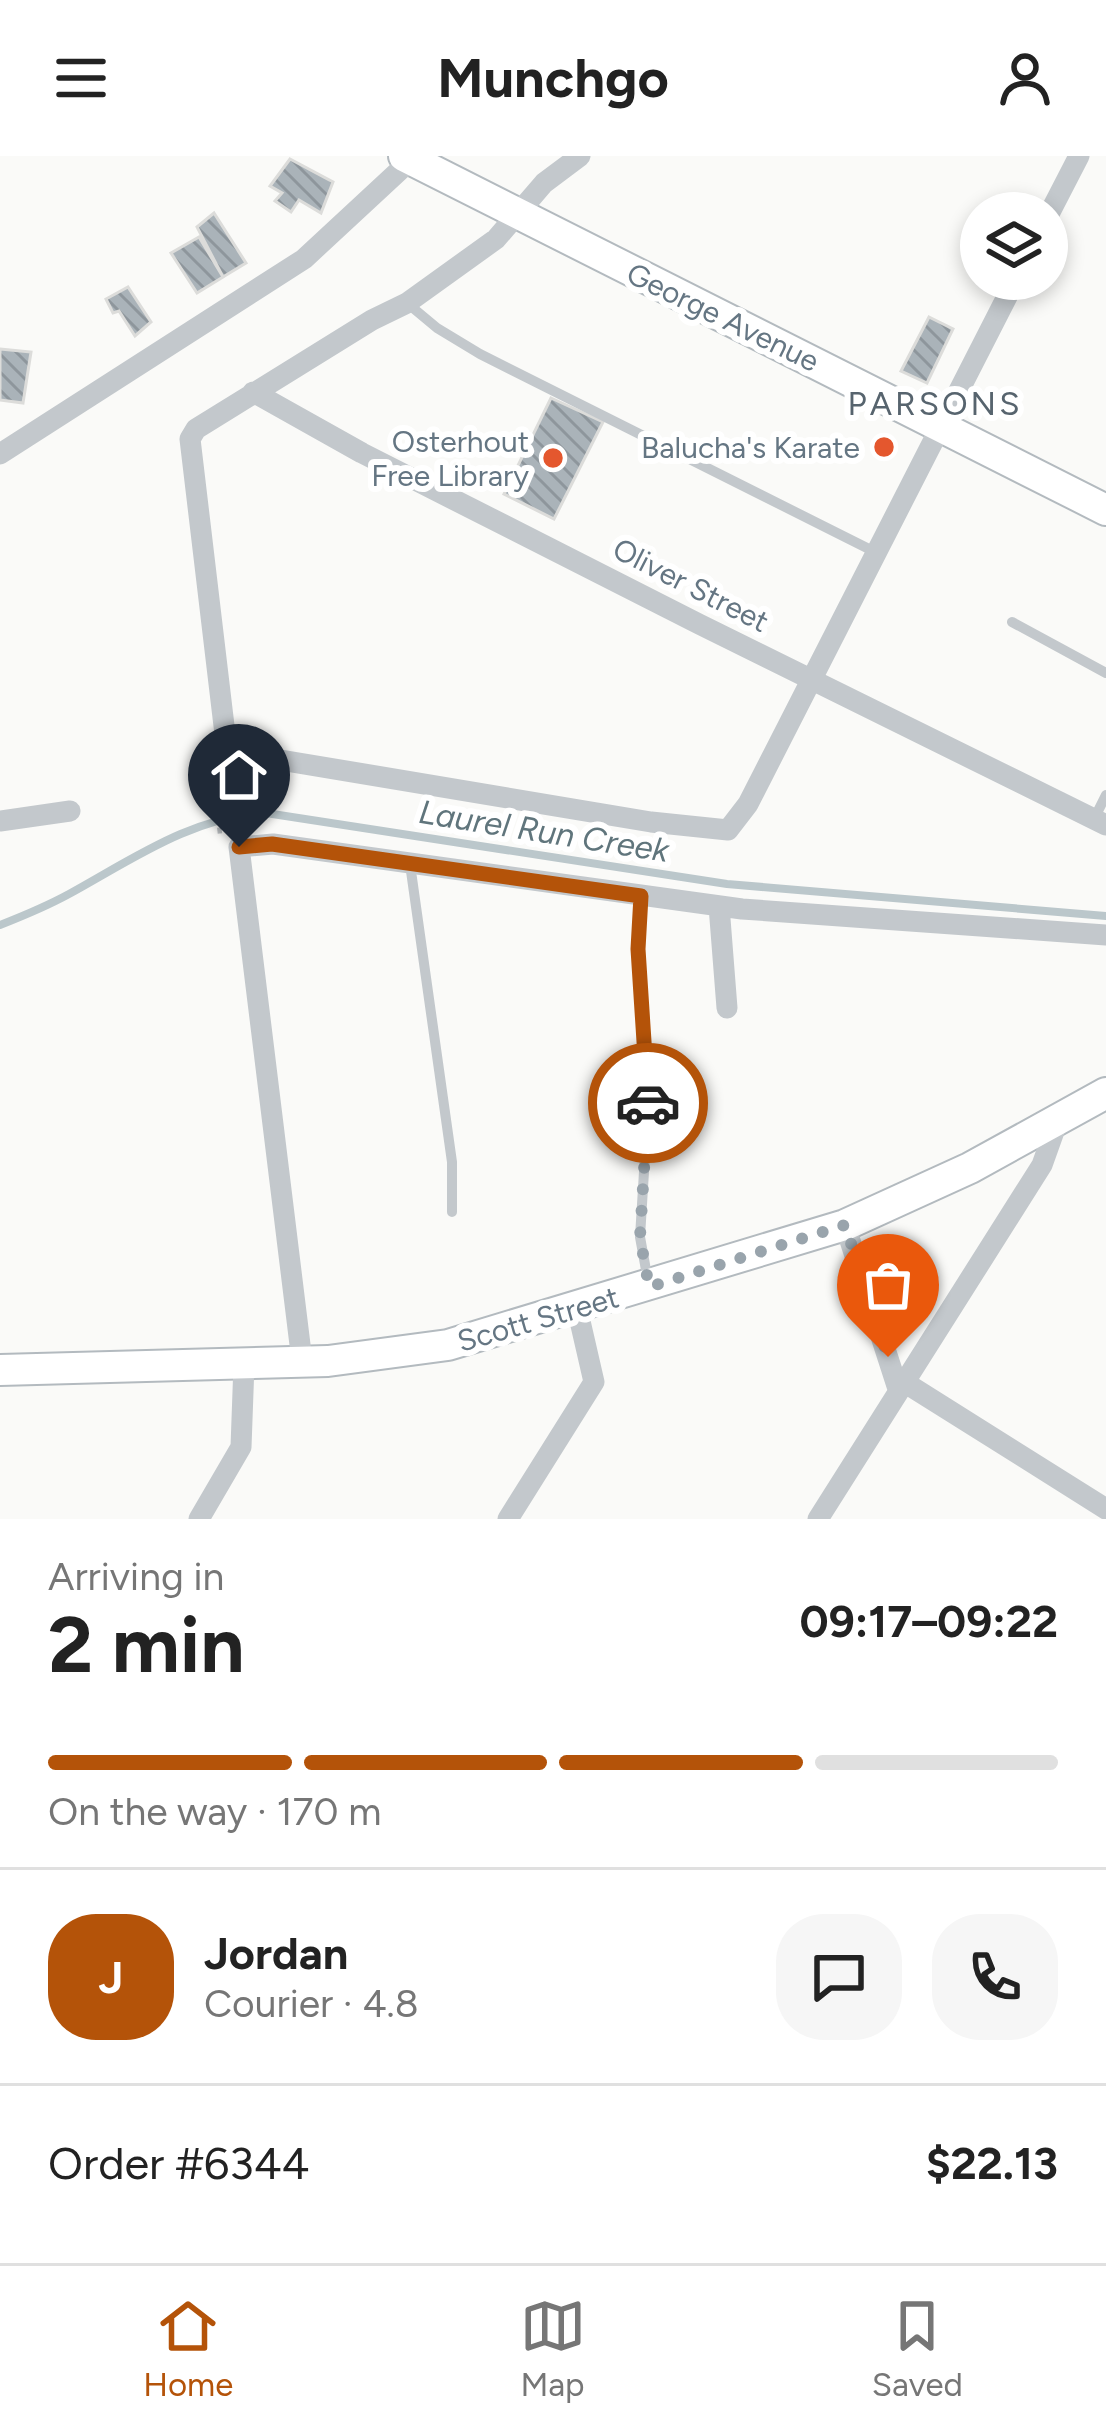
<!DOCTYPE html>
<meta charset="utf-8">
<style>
body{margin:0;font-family:Figtree,sans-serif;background:#f6f6f6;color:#222;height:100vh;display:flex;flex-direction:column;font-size:45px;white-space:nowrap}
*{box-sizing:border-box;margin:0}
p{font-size:39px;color:#767676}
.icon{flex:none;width:66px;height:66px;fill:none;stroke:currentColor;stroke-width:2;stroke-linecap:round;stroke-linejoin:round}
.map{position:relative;height:1363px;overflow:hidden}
.drawer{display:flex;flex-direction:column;background:#fff;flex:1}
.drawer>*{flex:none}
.tools{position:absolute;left:960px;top:36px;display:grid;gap:24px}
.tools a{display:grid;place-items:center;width:108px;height:108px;border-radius:50%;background:#fff;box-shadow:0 6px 18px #0003;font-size:60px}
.pin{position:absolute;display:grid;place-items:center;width:102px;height:102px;color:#fff;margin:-123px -51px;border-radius:50% 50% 50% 0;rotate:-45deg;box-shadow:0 0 12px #0007}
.pin .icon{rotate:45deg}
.courier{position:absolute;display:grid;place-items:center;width:120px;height:120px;margin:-60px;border:9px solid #b45309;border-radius:50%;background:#fff;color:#222;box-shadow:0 3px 15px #0007}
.overview em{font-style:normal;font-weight:700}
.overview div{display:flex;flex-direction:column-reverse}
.overview{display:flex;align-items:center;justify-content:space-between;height:204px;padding:0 48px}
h1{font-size:78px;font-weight:700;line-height:90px}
.bar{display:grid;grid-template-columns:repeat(4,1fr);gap:18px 12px;align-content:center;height:144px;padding:0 48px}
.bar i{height:15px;border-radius:9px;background:#e0e0e0}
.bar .selected{background:#b45309}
.bar p{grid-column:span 4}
.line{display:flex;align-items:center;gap:30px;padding:0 48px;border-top:3px solid #e0e0e0}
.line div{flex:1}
.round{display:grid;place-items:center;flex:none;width:126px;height:126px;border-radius:48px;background:#f6f6f6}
header{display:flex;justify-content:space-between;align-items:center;height:156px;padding:0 48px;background:#fff;font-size:54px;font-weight:700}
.tab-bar{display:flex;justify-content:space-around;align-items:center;height:168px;border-top:3px solid #e0e0e0;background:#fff;font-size:33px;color:#767676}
.tab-bar a{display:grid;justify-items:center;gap:6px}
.tab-bar .selected{color:#b45309}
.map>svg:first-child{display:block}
</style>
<header><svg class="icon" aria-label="menu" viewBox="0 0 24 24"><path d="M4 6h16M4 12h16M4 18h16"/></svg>Munchgo<svg class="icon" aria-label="person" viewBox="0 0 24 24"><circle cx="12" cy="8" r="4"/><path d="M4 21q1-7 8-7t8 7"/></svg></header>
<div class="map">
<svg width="1106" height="1363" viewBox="0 0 1106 1363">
<defs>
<pattern id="building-back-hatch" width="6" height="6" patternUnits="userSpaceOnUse" patternTransform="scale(3)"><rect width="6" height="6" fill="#aab3b9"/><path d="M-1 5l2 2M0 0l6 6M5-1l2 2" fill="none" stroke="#8e969c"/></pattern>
</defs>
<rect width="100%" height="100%" fill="#fafaf8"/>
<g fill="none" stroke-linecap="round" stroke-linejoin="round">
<path stroke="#bbc7cb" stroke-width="8" d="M0,769C23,760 47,750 69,738C133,703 191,661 266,657L727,728L1106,760"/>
</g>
<path fill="url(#building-back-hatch)" stroke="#dcdcda" stroke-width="3" d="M290,3L333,26L321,57L299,44L291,56L275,45L282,37L270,30Z
M214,57L246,107L223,121L197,71Z
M199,81L223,121L197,137L171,97Z
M128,131L151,166L135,180L119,155L113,157L106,143Z
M929,161L953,173L927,227L901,215Z
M0,193L31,196L23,247L0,244Z
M551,242L603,266L554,363L504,338Z"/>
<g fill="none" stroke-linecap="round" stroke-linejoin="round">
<g stroke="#b3babf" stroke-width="34">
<path id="secondary" d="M404,0L1106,354
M0,1214L328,1205L448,1189L845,1069L970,1012L1106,937"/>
</g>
<path stroke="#bbbfc2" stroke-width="4.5" stroke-dasharray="6 6" stroke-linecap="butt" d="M219,613L214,622L220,678"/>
<path stroke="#c3c8cc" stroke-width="10" d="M407,147L437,172L480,198L875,396
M1012,466L1106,517
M1094,663L1106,639
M410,708L452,1006V1056
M642,740L638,793L649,934L640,1081L648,1125"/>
<path stroke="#c3c8cc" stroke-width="21" d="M580,0L544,27L496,83L407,147L372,164L196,273L190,283L227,595L651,666L728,674L748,648L1016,123
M1047,62L1079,0
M253,236L362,297L699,468L1106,669
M0,298L304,103L415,0
M0,665L70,655
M719,750L727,852
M845,1069L898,1233
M302,1205L239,691L273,688L742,753L1106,779
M904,1226L1106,1353
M199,1363L241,1291L244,1208
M508,1363L594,1226L577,1152
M818,1363L1042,1009L1057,967"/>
<use href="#secondary" stroke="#fff" stroke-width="30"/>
</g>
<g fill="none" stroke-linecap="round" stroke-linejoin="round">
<path stroke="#99a4ac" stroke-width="12" stroke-dasharray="0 21.6" d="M648,947L640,1081L649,1131L845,1069L888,1201"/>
<path stroke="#b45309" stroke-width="15" d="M239,691L272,688L641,740L638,793L648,947"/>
</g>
<g fill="#e4572e" stroke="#fff" stroke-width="4.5">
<circle cx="884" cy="291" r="12"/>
<circle cx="553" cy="302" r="12"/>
</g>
<g text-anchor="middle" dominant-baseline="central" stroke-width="12" stroke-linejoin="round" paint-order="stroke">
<g font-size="30" fill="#657683" stroke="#fff">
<text transform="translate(723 161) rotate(26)">George Avenue</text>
<text transform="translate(691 429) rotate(27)">Oliver Street</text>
<text transform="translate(538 1163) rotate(-16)">Scott Street</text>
</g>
<g font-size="30" fill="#657683" stroke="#fff" text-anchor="end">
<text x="529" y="285">Osterhout<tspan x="529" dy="34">Free Library</tspan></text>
<text x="860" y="291">Balucha's Karate</text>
</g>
<g font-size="33" letter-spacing="3" fill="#57646e" stroke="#fff">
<text x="935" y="247">PARSONS</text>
</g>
<g font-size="33" font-style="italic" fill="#60757c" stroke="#fff">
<text transform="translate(544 675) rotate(9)">Laurel Run Creek</text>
</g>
</g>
</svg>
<div class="tools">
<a><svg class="icon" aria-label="layers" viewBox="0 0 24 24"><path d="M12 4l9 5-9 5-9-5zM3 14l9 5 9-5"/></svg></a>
</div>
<div class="pin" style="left:888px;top:1201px;background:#ea580c"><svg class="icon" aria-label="bag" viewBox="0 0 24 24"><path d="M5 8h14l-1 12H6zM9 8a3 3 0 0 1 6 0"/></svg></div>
<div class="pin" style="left:239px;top:691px;background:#1f2937"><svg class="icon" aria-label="home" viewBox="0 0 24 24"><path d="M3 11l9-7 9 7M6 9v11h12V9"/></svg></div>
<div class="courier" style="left:648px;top:947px"><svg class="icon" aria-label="car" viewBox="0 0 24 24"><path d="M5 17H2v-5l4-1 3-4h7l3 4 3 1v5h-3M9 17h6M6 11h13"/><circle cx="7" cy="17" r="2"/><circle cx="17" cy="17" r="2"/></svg></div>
</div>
<section class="drawer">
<div class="overview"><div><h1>2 min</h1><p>Arriving in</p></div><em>09:17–09:22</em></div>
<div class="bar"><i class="selected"></i><i class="selected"></i><i class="selected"></i><i></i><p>On the way · 170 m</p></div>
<div class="line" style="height:216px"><b class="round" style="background:#b45309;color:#fff">J</b><div><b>Jordan</b><p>Courier · 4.8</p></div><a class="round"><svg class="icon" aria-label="chat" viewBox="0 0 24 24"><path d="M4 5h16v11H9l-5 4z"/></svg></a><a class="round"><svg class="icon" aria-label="phone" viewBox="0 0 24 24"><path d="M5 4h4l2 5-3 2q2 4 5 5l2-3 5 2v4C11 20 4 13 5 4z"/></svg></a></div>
<div class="line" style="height:156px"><div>Order #6344</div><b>$22.13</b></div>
</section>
<nav class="tab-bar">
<a class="selected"><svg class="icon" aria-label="home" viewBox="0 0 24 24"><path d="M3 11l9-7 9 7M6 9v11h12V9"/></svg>Home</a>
<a><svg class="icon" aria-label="map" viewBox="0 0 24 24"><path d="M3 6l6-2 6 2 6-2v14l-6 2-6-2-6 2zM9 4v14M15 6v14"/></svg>Map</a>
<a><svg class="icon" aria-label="saved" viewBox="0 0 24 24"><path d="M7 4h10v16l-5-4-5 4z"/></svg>Saved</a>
</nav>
